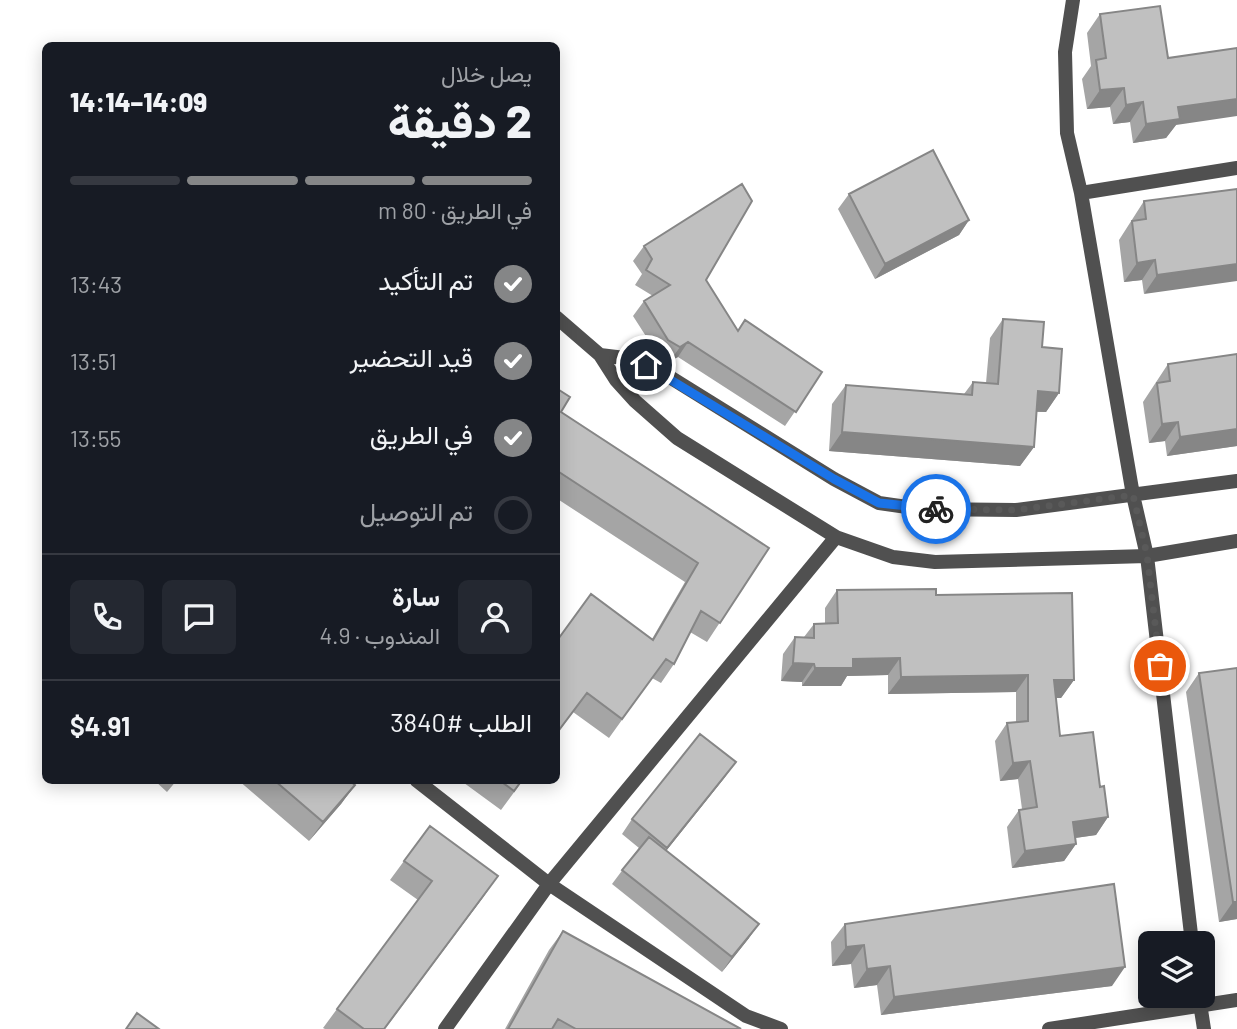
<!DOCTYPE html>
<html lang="ar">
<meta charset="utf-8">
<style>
body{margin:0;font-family:Barlow,Vazirmatn,sans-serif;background:#242831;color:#f1f3f6;direction:rtl;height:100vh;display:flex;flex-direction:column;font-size:26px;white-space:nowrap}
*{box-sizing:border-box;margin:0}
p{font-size:23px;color:#9ea1a6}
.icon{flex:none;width:38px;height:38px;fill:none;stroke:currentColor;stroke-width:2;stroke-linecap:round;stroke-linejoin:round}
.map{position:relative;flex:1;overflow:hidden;direction:ltr}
.panel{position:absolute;left:42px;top:42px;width:518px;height:742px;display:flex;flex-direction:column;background:#171b24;border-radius:10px;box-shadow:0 4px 18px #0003;direction:rtl}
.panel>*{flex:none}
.fabs{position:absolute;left:1138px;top:931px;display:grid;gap:14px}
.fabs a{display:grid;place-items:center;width:77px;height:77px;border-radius:10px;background:#171b24;box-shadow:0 4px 18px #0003;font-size:35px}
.pin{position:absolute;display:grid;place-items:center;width:60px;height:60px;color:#fff;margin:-30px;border:4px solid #fff;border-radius:50%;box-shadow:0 2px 7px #0007}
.courier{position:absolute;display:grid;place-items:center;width:70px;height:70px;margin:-35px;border:5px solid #1a73e8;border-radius:50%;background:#fff;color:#222;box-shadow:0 2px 9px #0007}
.summary em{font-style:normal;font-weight:800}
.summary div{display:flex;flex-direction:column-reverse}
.summary{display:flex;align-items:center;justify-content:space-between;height:119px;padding:0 28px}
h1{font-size:46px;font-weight:800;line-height:52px}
.bar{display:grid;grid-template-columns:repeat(4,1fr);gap:10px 7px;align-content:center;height:84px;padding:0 28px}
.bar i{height:9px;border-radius:5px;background:#363941}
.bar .active{background:#858687}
.bar p{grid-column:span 4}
.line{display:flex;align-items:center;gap:18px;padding:0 28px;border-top:2px solid #363941}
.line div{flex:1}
.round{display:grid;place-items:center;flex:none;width:74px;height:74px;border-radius:10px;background:#242831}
ol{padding:0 28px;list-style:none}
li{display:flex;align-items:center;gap:21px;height:77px}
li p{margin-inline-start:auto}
li .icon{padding:7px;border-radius:50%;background:#858687;color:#fff;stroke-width:4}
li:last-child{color:#9ea1a6}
li i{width:38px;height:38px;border:4px solid #363941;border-radius:50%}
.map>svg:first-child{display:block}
</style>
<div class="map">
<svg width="1237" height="1029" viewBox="0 0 1237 1029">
<rect width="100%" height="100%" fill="#fff"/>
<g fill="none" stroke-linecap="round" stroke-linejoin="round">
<path stroke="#505050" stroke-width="14" d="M1073,0L1065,52L1067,133L1081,193L1133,495L1147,556L1192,943
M1081,193L1237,168
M556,317L600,355L616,380L635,401L677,438L836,537L893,557L935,562L1147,556L1237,541
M600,355L633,359L660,371L834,479L879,503L921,509L1016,510L1237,481
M416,780L549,884L746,1016L781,1029
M1199,997L1204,1029
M445,1029L549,884L836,537
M1049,1029L1237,1000"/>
</g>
<path fill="#a5a5a5" d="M1100,14L1176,125L1166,138L1133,143L1130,122L1113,124L1110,107L1087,109L1082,79L1091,66L1087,33Z
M1237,189L1144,294L1142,280L1124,282L1119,240L1144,201Z
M849,194L969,220L959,235L875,279L838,209Z
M644,246L706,280L738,331L822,372L785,426L678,357L670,361L658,355L633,316L644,301L653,296L635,285L642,274L633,261Z
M1003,319L1042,347L1059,393L1046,412H1037L1034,447L1020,466L829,451L832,404L846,385L964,394L973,382L986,383L990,338Z
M1168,364L1237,446L1167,456L1165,441L1149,443L1143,402Z
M556,388L561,412L769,548L707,642L690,632L674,664L661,683L652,678L609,738L573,712L556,735V642L652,639L685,582L556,498Z
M837,590L936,595L1074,680L1061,698H1056L1060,736L1100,787L1108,817L1096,835L1075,838L1076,844L1064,861L1012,868L1007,827L1019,810L1022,809L1018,779L1000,781L995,741L1007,723L1016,722V692L888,694V675L847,676L841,686H802V682L781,681L783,654L795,637H804L814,624L825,623V608Z
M1237,668V919L1219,922L1186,692L1199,673Z
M725,777L666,851L749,938L722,972L612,884L639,848L622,834L632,819Z
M154,780H177L167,792Z
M238,780H349L355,785L341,804L309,841Z
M460,780H523L501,810Z
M404,861L484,896L385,1029H325L323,1028L337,1009L418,900L390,880Z
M845,924L1112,986L881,1015L877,985L854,988L851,964L832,966L831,942Z
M563,931L741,1029H505L549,950Z"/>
<path fill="#868686" d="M1124,88L1110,107L1087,109L1100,90Z
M1237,99V116L1176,125L1166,138L1133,143L1146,124L1178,107Z
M1143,102L1130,122L1113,124L1126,105Z
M969,220L959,235L875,279L885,264Z
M1155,260L1142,280L1124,282L1137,263Z
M1237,264V281L1144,294L1157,275Z
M688,342L678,357L670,361L680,347Z
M1038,391L1059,393L1046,412L1025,411Z
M1178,422L1165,441L1149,443L1162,424Z
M1237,429V446L1167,456L1180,437Z
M842,432L1034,447L1020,466L829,451Z
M900,658L888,675L847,676L841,686H802L815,668L853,659Z
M793,663L814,664L802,682L781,681Z
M1028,675L1016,692L888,694L901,677Z
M1054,680H1074L1061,698H1042Z
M1030,761L1018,779L1000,781L1013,763Z
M736,762L725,777L657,862L667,848Z
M355,785L341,804L309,841L323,822Z
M1108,817L1096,835L1061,840L1073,822Z
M1076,844L1064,861L1012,868L1025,851Z
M498,876L484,896L384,1029Z
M1233,902H1237V919L1219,922Z
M759,924L749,938L722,972L732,957Z
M864,945L851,964L832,966L846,947Z
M890,966L877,985L854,988L867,969Z
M1125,967L1112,986L881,1015L894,997Z"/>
<path fill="#c0c0c0" stroke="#868686" stroke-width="2" d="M1160,6L1168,58L1237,48V99L1178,107L1180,119L1146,124L1143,102L1126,105L1124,88L1100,90L1096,60L1106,58L1100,14Z
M933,150L969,220L885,264L849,194Z
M742,184L752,201L706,280L738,331L745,320L822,372L796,412L688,342L680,347L668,340L644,301L670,285L646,270L652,259L644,246Z
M1237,189V264L1157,275L1155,260L1137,263L1132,221L1146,219L1144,201Z
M1003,319L1044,322L1042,347L1062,349L1059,393L1038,391L1034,447L842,432L846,385L972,395L973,382L998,384Z
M1237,354V429L1180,437L1178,422L1162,424L1157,383L1170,381L1168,364Z
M556,388L570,397L561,412L769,548L720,623L701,611L674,664L666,659L622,719L587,693L556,734V642L591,594L653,640L698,563L556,470Z
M936,589V595L1072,593L1074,680H1054L1060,736L1093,732L1100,787L1104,786L1108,817L1073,822L1076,844L1025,851L1019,810L1037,807L1030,761L1013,763L1007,723L1028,721V675L901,677L900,658L853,659V668H815L814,664L793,663L795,637L814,638V624L838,623L837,590Z
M1237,668V902H1233L1199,673Z
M700,734L736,762L667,848L632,819Z
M274,780H349L355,785L323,822Z
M499,780H522L514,791Z
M430,826L498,876L384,1029H364L337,1009L432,881L404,861Z
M649,837L759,924L732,957L622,870Z
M1114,884L1125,967L894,997L890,966L867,969L864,945L846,947L845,924Z
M563,931L741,1029H576L558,1019L552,1029H508Z
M137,1013L159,1029H126Z"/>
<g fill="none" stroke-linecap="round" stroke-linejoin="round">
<path stroke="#595959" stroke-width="7" stroke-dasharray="0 12.6" d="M936,509L1016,510L1133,495L1147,555L1160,666"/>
<path stroke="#1a73e8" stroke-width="9" d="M646,365L834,479L879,503L936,509"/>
</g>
</svg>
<div class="fabs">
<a><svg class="icon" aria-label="layers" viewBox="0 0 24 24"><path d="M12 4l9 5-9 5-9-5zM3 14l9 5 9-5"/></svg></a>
</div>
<div class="pin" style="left:1160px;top:666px;background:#ea580c"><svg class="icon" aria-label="bag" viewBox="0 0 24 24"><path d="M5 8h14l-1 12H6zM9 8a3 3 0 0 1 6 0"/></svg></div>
<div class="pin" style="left:646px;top:365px;background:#1f2937"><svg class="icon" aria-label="home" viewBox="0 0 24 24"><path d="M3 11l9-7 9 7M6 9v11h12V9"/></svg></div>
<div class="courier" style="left:936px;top:509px"><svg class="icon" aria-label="bike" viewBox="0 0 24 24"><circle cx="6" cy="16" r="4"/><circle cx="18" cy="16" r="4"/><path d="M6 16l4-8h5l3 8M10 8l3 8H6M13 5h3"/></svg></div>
<section class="panel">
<div class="summary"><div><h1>2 دقيقة</h1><p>يصل خلال</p></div><em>14:09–14:14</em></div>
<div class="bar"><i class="active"></i><i class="active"></i><i class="active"></i><i></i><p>في الطريق · 80 m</p></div>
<ol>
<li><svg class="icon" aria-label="check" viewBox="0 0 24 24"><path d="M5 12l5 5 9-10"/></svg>تم التأكيد<p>13:43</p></li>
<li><svg class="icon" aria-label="check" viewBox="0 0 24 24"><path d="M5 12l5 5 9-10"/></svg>قيد التحضير<p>13:51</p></li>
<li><svg class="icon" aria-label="check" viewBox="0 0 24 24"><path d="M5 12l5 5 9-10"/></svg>في الطريق<p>13:55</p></li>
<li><i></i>تم التوصيل</li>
</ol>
<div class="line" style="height:126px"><a class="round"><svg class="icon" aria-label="person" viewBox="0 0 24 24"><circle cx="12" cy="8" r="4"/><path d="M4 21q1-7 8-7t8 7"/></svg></a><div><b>سارة</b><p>المندوب · 4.9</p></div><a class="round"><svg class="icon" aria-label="chat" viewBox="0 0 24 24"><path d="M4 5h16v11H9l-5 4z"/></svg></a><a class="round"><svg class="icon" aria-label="phone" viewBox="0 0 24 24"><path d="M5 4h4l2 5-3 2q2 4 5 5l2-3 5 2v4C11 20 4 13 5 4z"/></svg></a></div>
<div class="line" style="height:91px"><div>الطلب #3840</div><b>$4.91</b></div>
</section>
</div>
